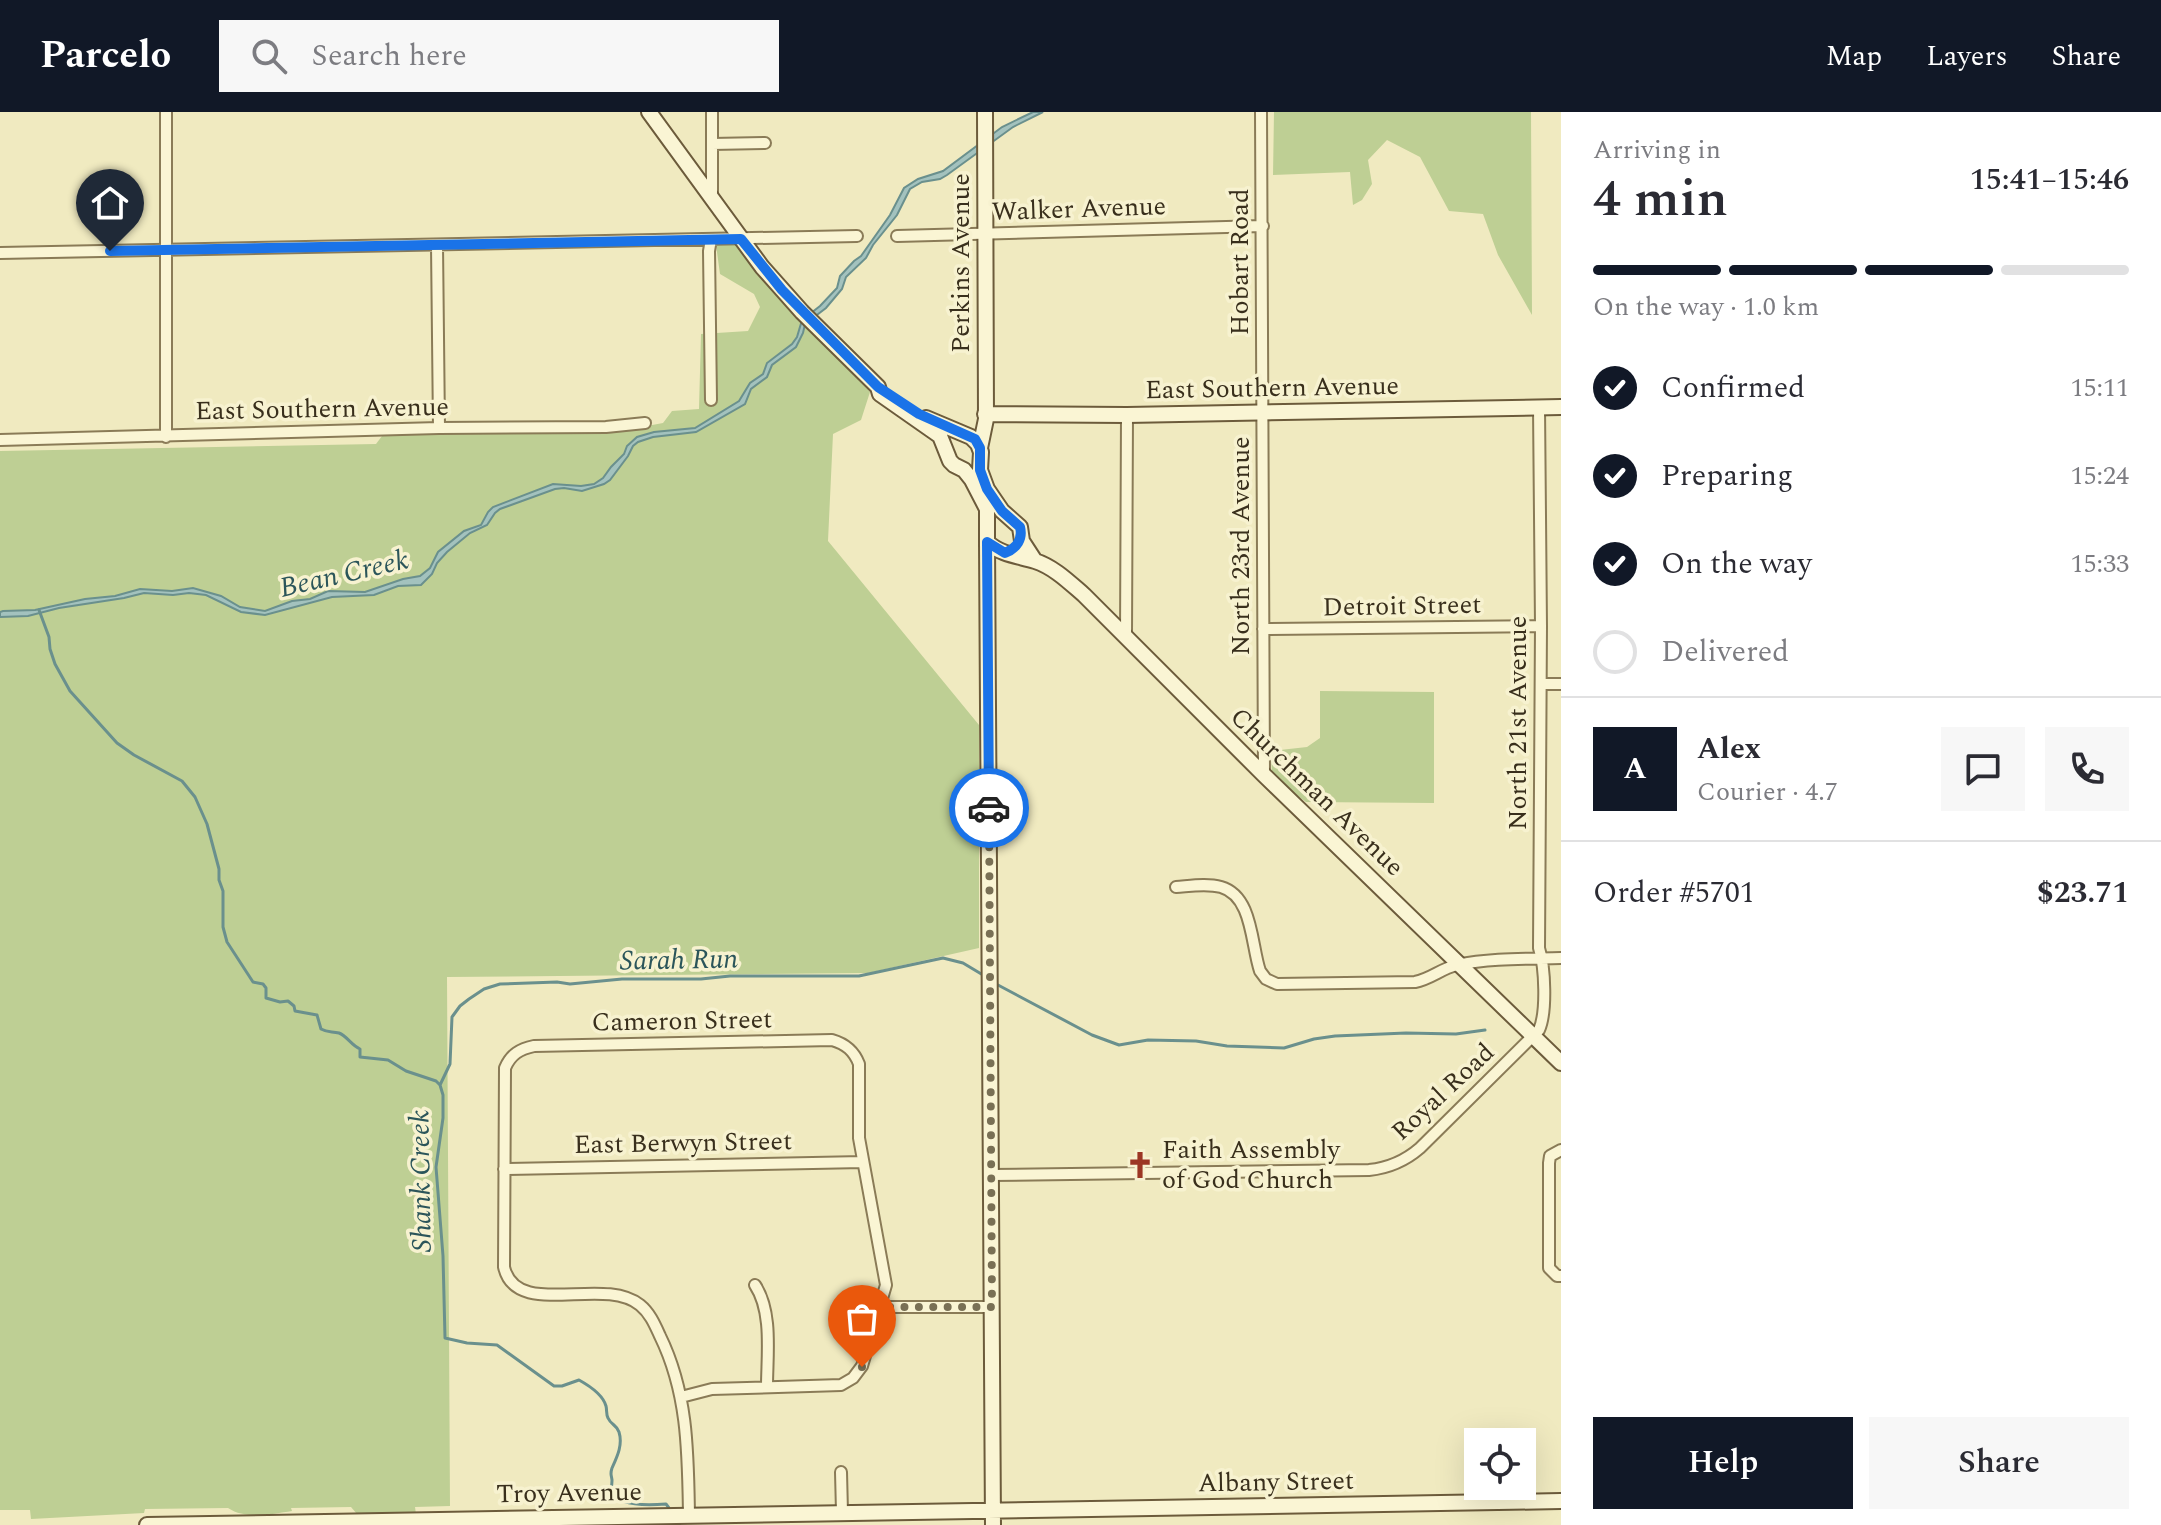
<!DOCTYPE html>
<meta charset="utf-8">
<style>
body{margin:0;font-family:Spectral,serif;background:#f7f7f7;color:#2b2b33;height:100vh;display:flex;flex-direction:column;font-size:30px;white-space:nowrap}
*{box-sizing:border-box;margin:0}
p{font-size:26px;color:#7c7c81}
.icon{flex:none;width:44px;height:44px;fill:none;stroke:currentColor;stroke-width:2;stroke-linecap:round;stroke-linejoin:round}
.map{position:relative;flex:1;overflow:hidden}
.panel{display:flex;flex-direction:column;background:#fff;width:600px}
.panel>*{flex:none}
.controls{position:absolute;left:1464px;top:1316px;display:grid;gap:16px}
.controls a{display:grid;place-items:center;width:72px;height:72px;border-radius:0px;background:#fff;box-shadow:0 8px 32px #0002;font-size:40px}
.pin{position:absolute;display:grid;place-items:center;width:68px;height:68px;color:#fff;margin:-82px -34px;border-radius:50% 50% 50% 0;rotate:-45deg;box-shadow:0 0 8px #0007}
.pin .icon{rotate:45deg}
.courier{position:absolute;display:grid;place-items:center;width:80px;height:80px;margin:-40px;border:6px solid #1a73e8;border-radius:50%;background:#fff;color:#222;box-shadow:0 2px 10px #0007}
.summary em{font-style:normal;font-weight:600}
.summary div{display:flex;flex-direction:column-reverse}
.summary{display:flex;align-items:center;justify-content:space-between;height:136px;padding:0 32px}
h1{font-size:52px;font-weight:600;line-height:60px}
.bar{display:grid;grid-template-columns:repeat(4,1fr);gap:12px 8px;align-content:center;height:96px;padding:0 32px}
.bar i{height:10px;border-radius:6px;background:#e1e1e2}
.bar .active{background:#111827}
.bar p{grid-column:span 4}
.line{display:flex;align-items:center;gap:20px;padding:0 32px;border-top:2px solid #e1e1e2}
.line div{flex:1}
.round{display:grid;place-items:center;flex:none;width:84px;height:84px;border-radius:0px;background:#f7f7f7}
ol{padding:0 32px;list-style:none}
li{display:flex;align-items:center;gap:24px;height:88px}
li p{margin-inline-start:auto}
li .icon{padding:8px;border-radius:50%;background:#111827;color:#fff;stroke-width:4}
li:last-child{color:#7c7c81}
li i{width:44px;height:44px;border:4px solid #e1e1e2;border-radius:50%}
.cta{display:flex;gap:16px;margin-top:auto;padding:16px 32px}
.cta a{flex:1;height:92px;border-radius:0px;background:#111827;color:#fff;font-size:32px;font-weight:600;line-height:92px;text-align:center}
.cta a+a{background:#f7f7f7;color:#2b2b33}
header{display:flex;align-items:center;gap:48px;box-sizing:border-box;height:112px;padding:0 40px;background:#111827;color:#fff}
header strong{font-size:38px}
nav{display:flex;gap:44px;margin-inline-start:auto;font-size:28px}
.search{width:560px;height:72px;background:#f7f7f7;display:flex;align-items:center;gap:20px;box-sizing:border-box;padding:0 28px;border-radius:0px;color:#7c7c81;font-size:30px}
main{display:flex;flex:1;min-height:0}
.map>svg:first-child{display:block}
</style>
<header>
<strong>Parcelo</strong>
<div class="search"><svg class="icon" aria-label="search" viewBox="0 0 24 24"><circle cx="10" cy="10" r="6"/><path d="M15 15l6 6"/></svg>Search here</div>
<nav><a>Map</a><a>Layers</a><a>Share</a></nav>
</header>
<main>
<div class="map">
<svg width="1561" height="1413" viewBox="0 0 1561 1413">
<rect width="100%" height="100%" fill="#f0eac0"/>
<path fill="#becf94" d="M1274,0H1531L1532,203L1498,143L1483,102L1449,99L1420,45L1387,28L1368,48L1372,72L1362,88L1353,93L1350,60L1273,63Z
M738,132L870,280L861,308L833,322L828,429L979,613V836L868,861L447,865L450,1394L415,1395L416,1402H357L351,1395L291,1396L292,1399C272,1402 246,1408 228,1396L145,1397L144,1401L31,1407L30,1398H0V339L376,332L382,324L448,320L604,318V322L663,311L672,299L699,297L701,222L748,219L760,195L754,182L720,162L716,133Z
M1320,579L1434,580V691L1306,690L1272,664L1271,639L1307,635L1320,626Z"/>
<path fill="#a3c2be" stroke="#6a908d" stroke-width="2" d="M1033,0H1043L1013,15L947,63L940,67L922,70L910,77L897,103L873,133L866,146L846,165L842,177L826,196L805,212L803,221L796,235L772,253L767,265L751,277L745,292L696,320L653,325L638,330L633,334L628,344L610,368L604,372L582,379L564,376L555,377L500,397L495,401L487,413L470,421L447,440L437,451L432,462L421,473L398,474L374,483L332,485L265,503L241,500L206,483L189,481L173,483L144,481L124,486L59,496L28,504L0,505V500L3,499L35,498L85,487L115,484L140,477L172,479L193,476L221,484L240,495L265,499L292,489L310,487L328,479L365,480L403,467L420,464L430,456L438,440L464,419L481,413L488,400L493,395L553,372L581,374L594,372L603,366L611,355L624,342L627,334L637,325L654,320L695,316L739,289L750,271L763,262L767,251L792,232L797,225L802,208L820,194L837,176L840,164L854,149L861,144L890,103L904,76L918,67L943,59L1002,15Z"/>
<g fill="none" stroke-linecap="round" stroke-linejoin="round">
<path stroke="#6a908d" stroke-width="3" d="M39,498L49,525L50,537L55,552L70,579L117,631L134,643L182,669L195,685L207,712L219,757V768L223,779V815L227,830L253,870L263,872L266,876V886L280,890L288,889L294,894L295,899L317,903L321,917C328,921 332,919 339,921C347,924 351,933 360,937V945L388,948L406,959L436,969L440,973L443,983V1006L436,1055L443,1144L445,1226L467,1231L497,1233L554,1274H562L579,1268C588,1273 603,1283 606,1294C607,1298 606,1302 608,1306C611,1313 617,1313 619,1320C623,1333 617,1345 612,1356C610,1362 611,1361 612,1368C612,1372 611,1376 612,1380C618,1395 653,1393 666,1392L669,1396
M998,873L1092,923L1119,933L1148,928L1196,929L1227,934L1284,936L1314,927L1335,924L1406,921L1456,922L1485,918
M440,973L450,952L452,905L460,894L469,887L484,877L500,872L557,870L570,872L622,867H701L730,864H859L943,846L963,851L983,863
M679,1413L680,1411"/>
<g stroke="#8a7b57" stroke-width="14">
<path id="street" d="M166,0V325
M712,0V86
M1261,0L1264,663
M712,32L765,31
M897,124L1263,114
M437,133L439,316
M0,141L857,124
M711,288L709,139L711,127
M0,328L439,316L606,315L645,311
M1263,517L1541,514
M1126,524L1127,303
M1541,572H1561
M1176,775C1190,774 1207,771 1221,775C1253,784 1251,833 1260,859L1266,867L1277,872L1415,870C1431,867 1442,856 1457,853C1491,846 1527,847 1561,846
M1561,1038L1550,1044L1549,1051V1156L1557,1164H1561
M504,1057L863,1050
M991,1063L1369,1058C1389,1056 1405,1049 1420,1036L1539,918C1547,900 1545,855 1539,836L1541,514L1539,295
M755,1173C773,1200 767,1243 767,1275
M881,1195H992
M681,1285L712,1277L841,1273L853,1266L862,1254L886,1173L859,1026V952C854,939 846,932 832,928L534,934C520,937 511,942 505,956L504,1155C516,1208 603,1163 640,1193C650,1201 655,1213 660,1224C688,1281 688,1341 689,1403
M841,1360L842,1400"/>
</g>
<g stroke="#6c5b3b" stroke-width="18">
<path id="secondary" d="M649,0L762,155L802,200L878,275L880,282L940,324L950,349L954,353L964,358L972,368L987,397V430C1001,443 1019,444 1035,449C1054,455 1070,471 1084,483L1264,663L1561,951
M985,302L1127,303L1561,295
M926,306L971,325L978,332L981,340L980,358L987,377L1002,399L1020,415L1022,429L1035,449
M980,336L986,307L985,0
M987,430L993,1413
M147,1413L1561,1389"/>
</g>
<use href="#street" stroke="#faf5d4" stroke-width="10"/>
<use href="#secondary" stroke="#faf5d4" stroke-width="14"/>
</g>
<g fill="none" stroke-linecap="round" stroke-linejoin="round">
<path stroke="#797055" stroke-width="8" stroke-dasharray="0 14.4" d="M862,1255L881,1195H992L989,696"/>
<path stroke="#1a73e8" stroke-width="10" d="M110,139L741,127L782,178L878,275L919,302L975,327L980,336V358L987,377L1002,399L1020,415C1023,427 1017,436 1005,441L987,430L989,696"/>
</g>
<defs>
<g id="church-bare" transform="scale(2.16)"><path d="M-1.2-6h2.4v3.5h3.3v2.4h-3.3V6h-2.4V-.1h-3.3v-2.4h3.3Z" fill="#9c3724" stroke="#f7f2d0" stroke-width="2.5" paint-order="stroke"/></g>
</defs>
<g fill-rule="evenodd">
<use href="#church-bare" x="1140" y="1053"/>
</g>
<g text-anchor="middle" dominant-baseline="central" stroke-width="7" stroke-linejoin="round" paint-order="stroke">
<g font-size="26" fill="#392f1c" stroke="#f7f2d0">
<text transform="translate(1079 97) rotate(-2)">Walker Avenue</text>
<text transform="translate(1240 150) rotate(-90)">Hobart Road</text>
<text transform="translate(961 151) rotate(-90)">Perkins Avenue</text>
<text transform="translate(1272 276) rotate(-1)">East Southern Avenue</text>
<text transform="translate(322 297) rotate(-1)">East Southern Avenue</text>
<text transform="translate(1241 434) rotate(-90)">North 23rd Avenue</text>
<text transform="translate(1402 494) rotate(-1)">Detroit Street</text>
<text transform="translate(1518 611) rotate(-90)">North 21st Avenue</text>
<text transform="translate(1317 680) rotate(44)">Churchman Avenue</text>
<text transform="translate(682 909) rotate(-1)">Cameron Street</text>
<text transform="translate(1443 980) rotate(-43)">Royal Road</text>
<text transform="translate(683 1031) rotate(-1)">East Berwyn Street</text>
<text transform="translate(1276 1370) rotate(-1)">Albany Street</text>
<text transform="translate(569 1381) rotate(-1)">Troy Avenue</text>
</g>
<g font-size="26" fill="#392f1c" stroke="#f7f2d0" text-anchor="start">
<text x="1162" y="1038">Faith Assembly<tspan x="1162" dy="30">of God Church</tspan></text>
</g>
<g font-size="28" font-style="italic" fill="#2b555a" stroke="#f7f2d0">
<text transform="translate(344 462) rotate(-13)">Bean Creek</text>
<text transform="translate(679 848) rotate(-1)">Sarah Run</text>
<text transform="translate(421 1069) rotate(-91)">Shank Creek</text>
</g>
</g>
</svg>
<div class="controls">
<a><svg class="icon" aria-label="locate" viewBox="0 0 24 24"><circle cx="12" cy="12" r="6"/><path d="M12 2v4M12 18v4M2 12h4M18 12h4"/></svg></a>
</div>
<div class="pin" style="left:862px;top:1255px;background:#ea580c"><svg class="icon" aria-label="bag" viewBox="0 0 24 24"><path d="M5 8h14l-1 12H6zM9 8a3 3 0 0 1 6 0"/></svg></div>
<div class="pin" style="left:110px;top:139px;background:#1f2937"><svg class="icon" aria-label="home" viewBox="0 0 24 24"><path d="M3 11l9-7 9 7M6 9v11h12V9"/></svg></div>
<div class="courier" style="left:989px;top:696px"><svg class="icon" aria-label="car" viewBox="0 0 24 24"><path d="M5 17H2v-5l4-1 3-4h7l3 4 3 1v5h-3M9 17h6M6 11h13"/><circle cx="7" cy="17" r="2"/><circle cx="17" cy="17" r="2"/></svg></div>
</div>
<section class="panel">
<div class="summary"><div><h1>4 min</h1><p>Arriving in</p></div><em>15:41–15:46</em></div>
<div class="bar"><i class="active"></i><i class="active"></i><i class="active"></i><i></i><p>On the way · 1.0 km</p></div>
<ol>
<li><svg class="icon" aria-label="check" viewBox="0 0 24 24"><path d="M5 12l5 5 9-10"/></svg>Confirmed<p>15:11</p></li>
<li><svg class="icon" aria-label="check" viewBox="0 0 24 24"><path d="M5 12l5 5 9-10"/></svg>Preparing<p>15:24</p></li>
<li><svg class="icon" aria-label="check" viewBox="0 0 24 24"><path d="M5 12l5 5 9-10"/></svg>On the way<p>15:33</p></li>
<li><i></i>Delivered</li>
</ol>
<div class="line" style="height:144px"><b class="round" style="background:#111827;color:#fff">A</b><div><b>Alex</b><p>Courier · 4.7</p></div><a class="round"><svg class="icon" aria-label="chat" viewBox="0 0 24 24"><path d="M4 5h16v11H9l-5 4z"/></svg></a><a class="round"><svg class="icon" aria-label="phone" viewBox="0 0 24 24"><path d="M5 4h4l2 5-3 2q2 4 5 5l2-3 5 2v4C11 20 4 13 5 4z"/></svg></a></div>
<div class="line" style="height:104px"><div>Order #5701</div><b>$23.71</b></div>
<div class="cta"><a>Help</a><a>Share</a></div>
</section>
</main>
